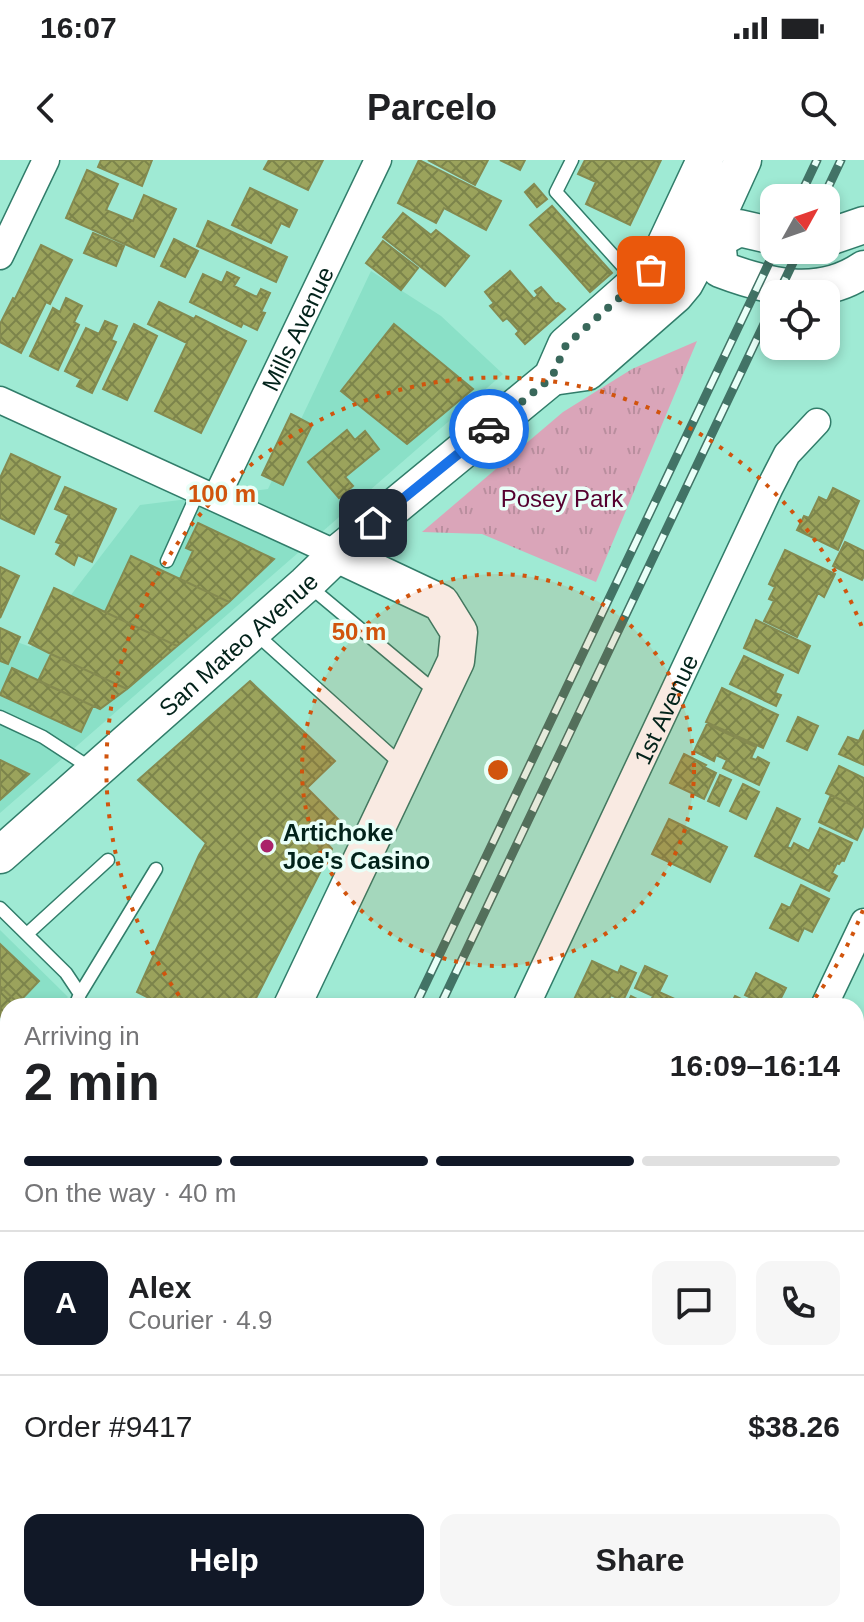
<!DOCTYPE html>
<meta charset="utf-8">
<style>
body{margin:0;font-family:Helvetica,sans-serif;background:#f6f6f6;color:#202124;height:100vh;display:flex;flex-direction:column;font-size:30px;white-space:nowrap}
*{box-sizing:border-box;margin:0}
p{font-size:26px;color:#757577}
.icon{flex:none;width:44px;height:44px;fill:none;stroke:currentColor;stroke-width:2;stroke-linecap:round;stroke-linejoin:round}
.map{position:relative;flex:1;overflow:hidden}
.drawer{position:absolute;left:0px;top:838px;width:864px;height:624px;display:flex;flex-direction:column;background:#fff;border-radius:24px 24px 0 0;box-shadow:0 4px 12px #0003}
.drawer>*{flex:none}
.needle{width:52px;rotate:50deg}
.controls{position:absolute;left:760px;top:24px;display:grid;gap:16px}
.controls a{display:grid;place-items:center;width:80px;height:80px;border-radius:16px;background:#fff;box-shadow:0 4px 12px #0003;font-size:40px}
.pin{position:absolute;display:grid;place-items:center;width:68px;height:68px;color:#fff;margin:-34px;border-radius:16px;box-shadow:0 4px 12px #0006}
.courier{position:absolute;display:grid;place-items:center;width:80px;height:80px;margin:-40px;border:6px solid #1a73e8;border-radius:50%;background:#fff;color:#222;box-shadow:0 2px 10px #0007}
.summary em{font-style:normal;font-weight:600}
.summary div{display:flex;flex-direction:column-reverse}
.summary{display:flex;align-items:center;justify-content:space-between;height:136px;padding:0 24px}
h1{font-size:52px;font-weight:600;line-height:60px}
.bar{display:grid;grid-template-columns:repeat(4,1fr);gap:12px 8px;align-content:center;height:96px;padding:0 24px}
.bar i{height:10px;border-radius:6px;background:#e0e0e0}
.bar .active{background:#111827}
.bar p{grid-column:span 4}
.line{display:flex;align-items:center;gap:20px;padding:0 24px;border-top:2px solid #e0e0e0}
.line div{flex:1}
.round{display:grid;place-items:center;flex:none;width:84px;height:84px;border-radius:16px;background:#f6f6f6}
.button{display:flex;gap:16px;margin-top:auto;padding:16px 24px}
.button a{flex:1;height:92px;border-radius:16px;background:#111827;color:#fff;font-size:32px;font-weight:600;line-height:92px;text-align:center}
.button a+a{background:#f6f6f6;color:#202124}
.status{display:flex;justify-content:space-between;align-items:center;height:56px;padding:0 40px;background:#fff;direction:ltr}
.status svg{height:22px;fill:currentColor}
header{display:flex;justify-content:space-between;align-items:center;height:104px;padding:0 24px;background:#fff;font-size:36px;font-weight:600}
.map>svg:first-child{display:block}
</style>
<div class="status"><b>16:07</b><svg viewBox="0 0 49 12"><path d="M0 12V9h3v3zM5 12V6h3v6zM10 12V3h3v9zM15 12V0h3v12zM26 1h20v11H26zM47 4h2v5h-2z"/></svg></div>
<header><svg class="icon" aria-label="back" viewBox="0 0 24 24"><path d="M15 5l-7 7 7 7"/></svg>Parcelo<svg class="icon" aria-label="search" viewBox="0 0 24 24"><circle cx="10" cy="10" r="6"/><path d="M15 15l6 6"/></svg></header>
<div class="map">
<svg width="864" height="1462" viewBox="0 0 864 1462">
<defs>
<pattern id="grass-tufts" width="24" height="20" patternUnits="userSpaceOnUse" patternTransform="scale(2)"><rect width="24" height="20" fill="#daa5b9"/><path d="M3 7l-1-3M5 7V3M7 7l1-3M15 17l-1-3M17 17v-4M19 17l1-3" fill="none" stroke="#b98e9e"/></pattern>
<pattern id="building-cross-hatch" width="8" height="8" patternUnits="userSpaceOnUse" patternTransform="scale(2)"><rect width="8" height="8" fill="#9ba35c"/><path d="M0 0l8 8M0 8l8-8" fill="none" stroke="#7c844b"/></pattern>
</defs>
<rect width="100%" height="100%" fill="#9fead4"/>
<path fill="#8ae0c7" d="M371,111L441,156L503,214L0,653V476L31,487L140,345L268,329Z
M0,770L68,837L59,846H8V893L0,901Z"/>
<path fill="url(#grass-tufts)" d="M697,181L596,422L482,374L422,372L563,252L632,209Z"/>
<path fill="url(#building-cross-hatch)" stroke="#848a50" stroke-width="2" d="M101,0H152L142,26L98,7Z
M269,0H323L308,30L264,9Z
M419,0L501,41L486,70L444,48L436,63L398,43Z
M428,0H488L475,25Z
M500,0H525L520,10Z
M585,0H661L630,65L586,44L596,22L578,14Z
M87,10L118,24L106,50L133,61L144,35L176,49L154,97L66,58Z
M534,24L547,39L537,47L525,32Z
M250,28L297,50L289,67L281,63L271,83L232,65Z
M552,46L612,113L590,132L530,65Z
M403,53L431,75L436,70L469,96L445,126L383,77Z
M208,61L287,97L276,122L197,86Z
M93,73L124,86L116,106L84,93Z
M174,79L198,91L185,117L161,106Z
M383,81L418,108L401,130L366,103Z
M41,85L72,100L50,144L46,142L21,193L0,182V164L13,138L15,139Z
M510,111L534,139L538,135L535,131L541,127L556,144L558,143L565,149L525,184L516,174L519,171L507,158L503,161L490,146L494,143L485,132Z
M227,112L239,118L234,126L257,137L261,129L270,133L261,152L265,153L257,170L243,163L241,167L190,142L203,114L222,123Z
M66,138L82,146L74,162L79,165L58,210L30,196L53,148L60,152Z
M159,142L194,159L196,156L246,181L201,273L155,251L187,183L148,164Z
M105,161L117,166L111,180L116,182L92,233L77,226L81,219L65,211L86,168L99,174Z
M134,164L157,176L127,240L103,229Z
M394,164L473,229L407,284L341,231Z
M291,254L312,265L283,325L262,315Z
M347,270L355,280L365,271L379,289L345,317L353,326L339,338L308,302Z
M11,294L60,317L34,374L0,358V318Z
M65,327L116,349L92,402L78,395L74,405L56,394L61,384L56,382L69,355L55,349Z
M833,328L859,341L838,390L797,370L804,356L809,358L819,337L827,341Z
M198,363L274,399L229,442L180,419L193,391L186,388Z
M845,382L864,391V416L862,420L833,406Z
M785,390L835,414L824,437L818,433L797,477L764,461L774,441L769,439L775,427L769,424Z
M131,396L229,442L177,486L105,452Z
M0,407L19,416L0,458Z
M54,428L105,452L177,486L127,529L51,494L29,483Z
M756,460L810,486L798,513L744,488Z
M0,468L20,477L8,504L0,501Z
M51,494L127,529L100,549L38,521Z
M744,496L783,515L775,533L781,535L776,546L730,524Z
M12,508L93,546L81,572L0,535Z
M250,521L335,601L307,628L339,660L322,678L332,689L252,846H165L137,832L199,695L206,683L138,620Z
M722,528L778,555L763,588L706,562Z
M798,557L818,566L807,590L787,581Z
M707,564L756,587L751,598L756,600L758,597L769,603L759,625L723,608L727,600L716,595L714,601L694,591Z
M864,570V605L839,594L848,577L859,581Z
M684,594L706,605L704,607L716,613L704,639L670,623Z
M0,600L29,614L0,640Z
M839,606L864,618V651L826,633Z
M720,615L731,620L719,646L708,641Z
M743,624L759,632L746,659L730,651Z
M831,635L864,651V665L857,680L819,662Z
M777,648L800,659L787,687L791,689L794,683L809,691L820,668L852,683L844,701L842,700L839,704L837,703L832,713L837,716L829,731L755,696Z
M669,659L727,687L710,722L652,694Z
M801,725L829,739L812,772L804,768L798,781L770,768L782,744L790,748Z
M0,784L39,821L18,843L0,826Z
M592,801L618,813L621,806L636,813L623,841L611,835L605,846H571Z
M645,806L667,816L659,832L677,840L675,846H626L631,836L649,845L653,836L635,828Z
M756,813L786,828L777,846H768L745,835Z
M0,826L16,841L11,846H8V849L0,857Z
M735,836L755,846H730Z
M857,894L864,897V957L856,974Z
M856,1071L864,1075V1080L856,1096Z
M864,1097V1166L856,1162V1113Z
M864,1293V1322L856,1318V1301L859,1302Z
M856,1325L864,1328V1374L862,1378L856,1375Z
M307,1454H328L329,1455L325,1462H323Z
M372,1454H401L398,1462H381L370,1457Z
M444,1454H486L482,1462H461Z
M628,1454H658L654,1462H645Z
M778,1454H810L823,1461L822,1462H774Z"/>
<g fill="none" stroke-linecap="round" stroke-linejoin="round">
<g stroke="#317d6a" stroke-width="15">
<path id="lane" d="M572,0L556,32L636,121
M167,401L199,330
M309,426L436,532
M255,473L402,605
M0,557L43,577L92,609
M0,748L66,813L80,834L75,846
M27,774L108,700
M80,834L156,709
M0,950L8,934
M0,1144L8,1150
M0,1265L8,1255
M0,1320L8,1327"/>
</g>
<g stroke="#317d6a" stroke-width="29">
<g id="street">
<path d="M0,96L46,0"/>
<path d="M0,240L337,394"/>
<path id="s1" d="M216,338L378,0"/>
<path id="s2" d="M526,846L770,327L787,294L817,262"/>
<path d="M824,846L864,762"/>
<path d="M856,1028L864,1031"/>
<path d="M0,1237L8,1245"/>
<path d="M133,1454L137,1462"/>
<path d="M237,1462L240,1454"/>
<path d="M534,1462L538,1454"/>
</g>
</g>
<g stroke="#317d6a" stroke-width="39">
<g id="secondary">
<path d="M697,74L717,80L739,68L774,76"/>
<path d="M826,78L864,65"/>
<path d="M717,80L720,109C767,127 819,140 864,109"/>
<path d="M552,217L587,212L675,135L685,123L698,99L743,0"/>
<path id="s3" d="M0,695L306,424L337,394L552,217L566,185L651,110L661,94L705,0"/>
<path d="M292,846L456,501L459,472L441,443L337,394"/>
<path d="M0,1460L8,1443"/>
</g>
</g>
<use href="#lane" stroke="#fff" stroke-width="12"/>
<use href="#street" stroke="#fff" stroke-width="26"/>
<use href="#secondary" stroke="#fff" stroke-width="36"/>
<g stroke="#427366" stroke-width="9">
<path id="rail" d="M799,38L817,0
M823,38L841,0
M778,134L799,90
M415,846L775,90
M440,846L774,143
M124,1462L128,1454
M143,1462L147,1454"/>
</g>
<use href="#rail" stroke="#e9fff8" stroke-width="6" stroke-dasharray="18" stroke-linecap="butt"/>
</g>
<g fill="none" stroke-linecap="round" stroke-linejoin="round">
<path stroke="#39685b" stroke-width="8" stroke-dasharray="0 14.4" d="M489,269L552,217L566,185L651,110"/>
<path stroke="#1a73e8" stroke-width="10" d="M373,363L489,269"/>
</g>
<circle cx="498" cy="610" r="196" fill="#d1540d" fill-opacity=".12"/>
<g fill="none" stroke="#d1540d" stroke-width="4" stroke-dasharray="4 8">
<circle cx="498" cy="610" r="196"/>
<path d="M863 750A391 391 0 0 1 810 845M186 845A391 391 0 1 1 863 470"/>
</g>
<circle fill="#aa236a" stroke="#e9fff8" stroke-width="3" cx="267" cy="686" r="8"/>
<g text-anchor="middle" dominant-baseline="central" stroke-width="7" stroke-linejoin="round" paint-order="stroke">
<g font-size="24" fill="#02221a" stroke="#e9fff8">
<text stroke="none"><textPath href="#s1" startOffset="188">Mills Avenue</textPath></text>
<text stroke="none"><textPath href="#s3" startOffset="318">San Mateo Avenue</textPath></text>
<text stroke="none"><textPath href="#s2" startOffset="328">1st Avenue</textPath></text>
</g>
<g font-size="24" fill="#55002f" stroke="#e9fff8">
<text x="562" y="338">Posey Park</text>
</g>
<g font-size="24" font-weight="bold" fill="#02221a" stroke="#e9fff8" text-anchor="start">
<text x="283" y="672">Artichoke<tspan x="283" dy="28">Joe's Casino</tspan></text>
</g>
</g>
<circle cx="498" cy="610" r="12" fill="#d1540d" stroke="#e9fff8" stroke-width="4"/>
<g font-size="24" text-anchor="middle" font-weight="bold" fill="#d1540d" stroke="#e9fff8" stroke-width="7" stroke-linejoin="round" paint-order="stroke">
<text x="222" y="342">100 m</text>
<text x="359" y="480">50 m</text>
</g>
</svg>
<div class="controls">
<a><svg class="needle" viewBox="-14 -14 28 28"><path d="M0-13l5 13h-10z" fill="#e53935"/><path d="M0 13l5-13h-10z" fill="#757577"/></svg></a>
<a><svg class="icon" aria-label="locate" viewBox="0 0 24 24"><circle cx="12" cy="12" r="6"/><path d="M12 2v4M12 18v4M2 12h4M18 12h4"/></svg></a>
</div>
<div class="pin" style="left:651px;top:110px;background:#ea580c"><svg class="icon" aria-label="bag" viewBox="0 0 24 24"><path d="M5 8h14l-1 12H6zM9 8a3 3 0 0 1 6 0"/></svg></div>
<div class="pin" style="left:373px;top:363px;background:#1f2937"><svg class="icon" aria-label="home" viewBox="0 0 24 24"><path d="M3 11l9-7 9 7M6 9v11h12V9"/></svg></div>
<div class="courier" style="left:489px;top:269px"><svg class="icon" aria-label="car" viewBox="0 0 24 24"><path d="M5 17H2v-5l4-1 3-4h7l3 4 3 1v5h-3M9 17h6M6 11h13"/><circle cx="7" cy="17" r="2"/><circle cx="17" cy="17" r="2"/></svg></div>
<section class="drawer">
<div class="summary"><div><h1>2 min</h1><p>Arriving in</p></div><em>16:09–16:14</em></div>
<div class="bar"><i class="active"></i><i class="active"></i><i class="active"></i><i></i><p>On the way · 40 m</p></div>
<div class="line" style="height:144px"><b class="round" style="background:#111827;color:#fff">A</b><div><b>Alex</b><p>Courier · 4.9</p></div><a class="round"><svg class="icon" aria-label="chat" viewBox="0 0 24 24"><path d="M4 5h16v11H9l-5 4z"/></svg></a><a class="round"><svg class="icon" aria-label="phone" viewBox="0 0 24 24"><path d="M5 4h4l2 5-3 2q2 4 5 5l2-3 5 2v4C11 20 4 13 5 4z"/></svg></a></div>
<div class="line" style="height:104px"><div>Order #9417</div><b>$38.26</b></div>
<div class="button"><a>Help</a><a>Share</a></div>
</section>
</div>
